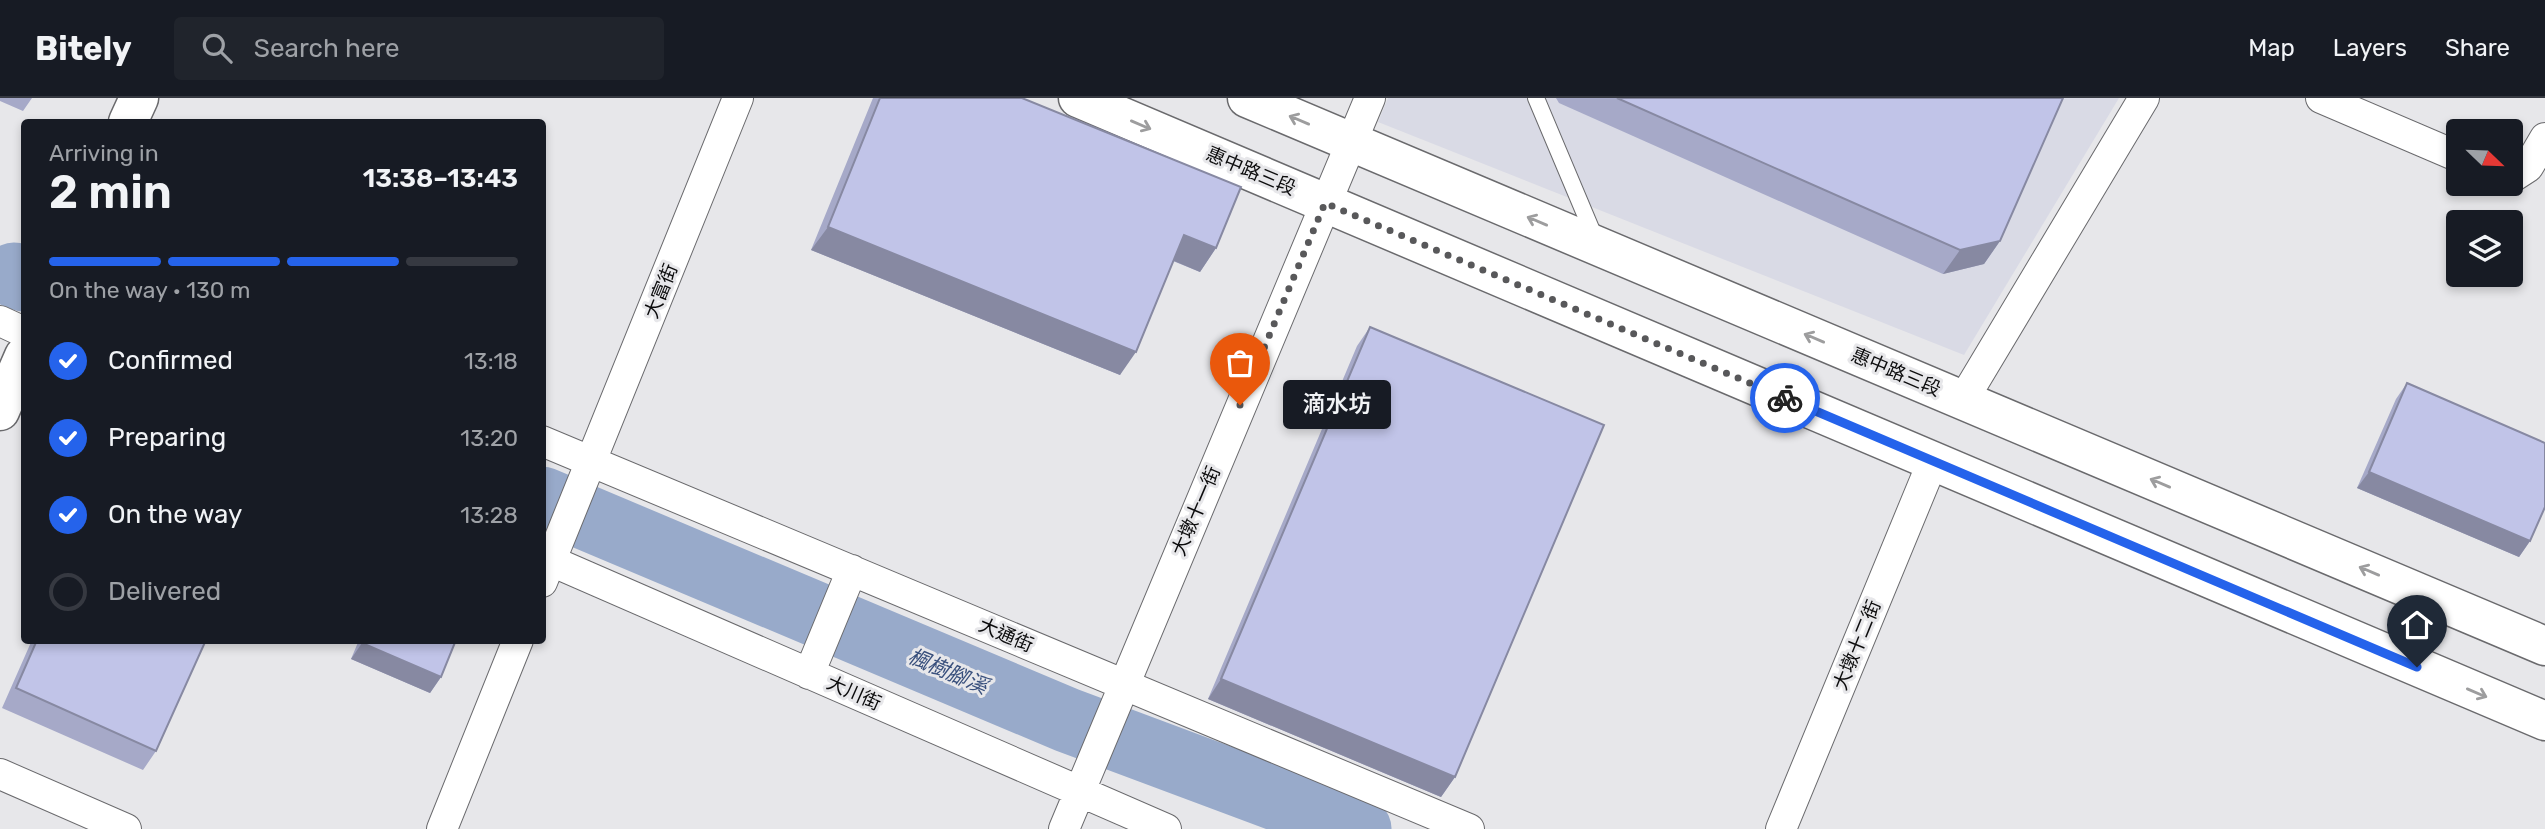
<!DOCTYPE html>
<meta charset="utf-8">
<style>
body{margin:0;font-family:Rubik,"Noto Sans TC",sans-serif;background:#20242c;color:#f1f3f6;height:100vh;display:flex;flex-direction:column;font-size:26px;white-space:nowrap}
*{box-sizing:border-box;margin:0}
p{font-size:23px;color:#9ea1a6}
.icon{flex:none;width:38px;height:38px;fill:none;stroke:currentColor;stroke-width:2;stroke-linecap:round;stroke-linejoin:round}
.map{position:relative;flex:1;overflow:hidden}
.details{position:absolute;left:21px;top:21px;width:525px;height:525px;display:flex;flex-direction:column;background:#171b24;border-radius:7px;box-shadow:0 4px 10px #0003}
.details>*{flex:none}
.needle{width:46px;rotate:113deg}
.tools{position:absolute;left:2446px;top:21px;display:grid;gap:14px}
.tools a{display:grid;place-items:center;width:77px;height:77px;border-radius:7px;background:#171b24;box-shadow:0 4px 10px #0003;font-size:35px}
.pin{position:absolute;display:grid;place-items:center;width:60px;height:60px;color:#fff;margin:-72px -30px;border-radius:50% 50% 50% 0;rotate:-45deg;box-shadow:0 0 7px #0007}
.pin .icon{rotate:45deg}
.courier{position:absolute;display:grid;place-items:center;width:70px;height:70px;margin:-35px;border:5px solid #2563eb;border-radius:50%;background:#fff;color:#222;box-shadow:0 2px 9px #0007}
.bubble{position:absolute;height:49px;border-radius:7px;background:#171b24;box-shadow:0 4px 10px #0003;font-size:23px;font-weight:600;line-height:49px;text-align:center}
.overview em{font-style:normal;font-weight:600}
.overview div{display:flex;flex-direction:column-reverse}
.overview{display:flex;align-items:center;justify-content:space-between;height:119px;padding:0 28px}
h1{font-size:46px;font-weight:600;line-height:52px}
.bar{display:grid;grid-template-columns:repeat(4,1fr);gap:10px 7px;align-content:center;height:84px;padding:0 28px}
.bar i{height:9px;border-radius:5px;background:#363941}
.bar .on{background:#2563eb}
.bar p{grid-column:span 4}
ol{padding:0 28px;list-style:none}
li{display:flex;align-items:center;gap:21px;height:77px}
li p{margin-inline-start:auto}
li .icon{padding:7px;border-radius:50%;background:#2563eb;color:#fff;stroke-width:4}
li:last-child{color:#9ea1a6}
li i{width:38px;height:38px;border:4px solid #363941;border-radius:50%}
header{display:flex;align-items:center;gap:42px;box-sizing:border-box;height:98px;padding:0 35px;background:#171b24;border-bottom:2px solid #363941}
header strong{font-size:33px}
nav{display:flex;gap:38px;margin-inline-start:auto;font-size:24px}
.search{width:490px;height:63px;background:#20242c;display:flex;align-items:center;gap:18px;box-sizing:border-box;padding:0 24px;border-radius:7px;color:#9ea1a6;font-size:26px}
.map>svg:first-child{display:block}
</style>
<header>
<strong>Bitely</strong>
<div class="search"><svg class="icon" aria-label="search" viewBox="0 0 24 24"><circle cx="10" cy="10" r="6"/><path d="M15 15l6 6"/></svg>Search here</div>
<nav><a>Map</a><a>Layers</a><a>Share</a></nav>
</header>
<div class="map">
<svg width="2545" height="731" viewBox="0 0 2545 731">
<rect width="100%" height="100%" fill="#e7e7ea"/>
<path fill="#d9dae5" d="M1388,0H2119L1964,257L1378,24Z"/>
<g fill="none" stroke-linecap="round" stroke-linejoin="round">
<path stroke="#98aaca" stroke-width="65" d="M14,177L24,181
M542,401L1067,622L1359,731"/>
<g stroke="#6a6a6d" stroke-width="18">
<path id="service" d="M1536,0L1595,140"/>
</g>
<g stroke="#6a6a6d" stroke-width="32">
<path id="minor" d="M2321,0L2459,59
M2511,80L2528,69L2545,40
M0,223L24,234
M1963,302L2144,0
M542,343L1469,731
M542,459L1166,731
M542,484L738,0
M809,576L852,472
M0,676L126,731
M442,731L518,542
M1064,731L1370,0
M1781,731L1933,363"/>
</g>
<g stroke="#6a6a6d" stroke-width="41">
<path id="tertiary" d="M1078,0L2545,623
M1247,0L2545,548"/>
</g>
<g stroke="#6a6a6d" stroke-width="41">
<path id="secondary" d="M128,24L139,0
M0,313L24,258"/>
</g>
<use href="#service" stroke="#fff" stroke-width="16"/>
<use href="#minor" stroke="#fff" stroke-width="30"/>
<use href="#tertiary" stroke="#fff" stroke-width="38"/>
<use href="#secondary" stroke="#fff" stroke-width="38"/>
</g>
<path fill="#a6a9c8" d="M0,0H32L23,13L0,3Z
M873,0H1022L1216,150L1200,174L1173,163L1120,277L811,152Z
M1556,0H2063L2000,143L1984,166L1943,176L1559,5Z
M1370,229L1455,679L1441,699L1208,601L1357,248Z
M2407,285L2530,443L2519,459L2357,390L2396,301Z
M32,542H206L156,653L143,672L2,610Z
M359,542H456L441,579L430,595L351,561Z"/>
<path fill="#8789a2" d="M828,129L1136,254L1120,277L811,152Z
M1184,137L1216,150L1200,174L1167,160Z
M2000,143L1984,166L1943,176L1960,152Z
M2369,374L2530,443L2519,459L2357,390Z
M362,545L441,579L430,595L351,561Z
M1221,581L1455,679L1441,699L1208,601Z"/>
<path fill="#c1c4e8" stroke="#8789a2" stroke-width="2" d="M880,0H1022L1241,89L1216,150L1184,137L1136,254L828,129Z
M1617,0H2063L2000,143L1960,152Z
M1370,229L1604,327L1455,679L1221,581Z
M2407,285L2545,345V409L2530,443L2369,374Z
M37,542H206L156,653L16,590Z
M364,542H456L441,579L362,545Z"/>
<defs><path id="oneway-shaft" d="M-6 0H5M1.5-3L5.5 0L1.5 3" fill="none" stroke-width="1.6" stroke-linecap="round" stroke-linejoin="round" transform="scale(1.75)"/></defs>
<g stroke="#9d9d9e">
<use href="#oneway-shaft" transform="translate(1299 22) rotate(-157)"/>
<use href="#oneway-shaft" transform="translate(1141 27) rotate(23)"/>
<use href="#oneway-shaft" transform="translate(1537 123) rotate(-157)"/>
<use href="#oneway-shaft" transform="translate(1814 240) rotate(-157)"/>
<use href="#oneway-shaft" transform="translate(2160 385) rotate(-157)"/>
<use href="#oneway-shaft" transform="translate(2369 473) rotate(-157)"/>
<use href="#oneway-shaft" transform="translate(2477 595) rotate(23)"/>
</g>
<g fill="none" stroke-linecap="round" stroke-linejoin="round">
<path stroke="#58585a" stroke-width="7" stroke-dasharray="0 12.6" d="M1240,307L1325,105L1785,300"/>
<path stroke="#2563eb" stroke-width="9" d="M1785,300L2417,569"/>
</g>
<g text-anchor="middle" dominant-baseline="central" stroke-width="6" stroke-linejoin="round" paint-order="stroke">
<g font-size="19" fill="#0b0b0c" stroke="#e7e7ea">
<text transform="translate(1251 73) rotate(23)">惠中路三段</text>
<text transform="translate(661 193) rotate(-68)">大富街</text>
<text transform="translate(1896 274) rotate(23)">惠中路三段</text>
<text transform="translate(1196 413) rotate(-67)">大墩十一街</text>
<text transform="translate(1006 537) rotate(23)">大通街</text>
<text transform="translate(1857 547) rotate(-68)">大墩十二街</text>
<text transform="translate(854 595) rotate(24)">大川街</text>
</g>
<g font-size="21" font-style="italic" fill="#384f7c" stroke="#e7e7ea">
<text transform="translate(948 573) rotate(23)">楓樹腳溪</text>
</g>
</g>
</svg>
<div class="tools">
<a><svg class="needle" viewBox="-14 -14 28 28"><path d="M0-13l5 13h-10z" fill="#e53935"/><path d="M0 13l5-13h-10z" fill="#9ea1a6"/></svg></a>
<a><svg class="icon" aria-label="layers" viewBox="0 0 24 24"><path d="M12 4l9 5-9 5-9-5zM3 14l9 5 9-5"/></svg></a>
</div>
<div class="pin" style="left:1240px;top:307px;background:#ea580c"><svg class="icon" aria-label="bag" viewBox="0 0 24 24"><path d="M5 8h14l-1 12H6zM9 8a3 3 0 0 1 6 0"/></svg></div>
<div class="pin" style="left:2417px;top:569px;background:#1f2937"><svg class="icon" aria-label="home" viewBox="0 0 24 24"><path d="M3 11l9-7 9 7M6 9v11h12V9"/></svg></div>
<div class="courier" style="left:1785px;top:300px"><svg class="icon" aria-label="bike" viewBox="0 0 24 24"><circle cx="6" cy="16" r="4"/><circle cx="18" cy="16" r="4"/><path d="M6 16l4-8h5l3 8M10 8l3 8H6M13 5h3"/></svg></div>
<div class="bubble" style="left:1283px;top:282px;width:108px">滴水坊</div>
<section class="details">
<div class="overview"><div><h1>2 min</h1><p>Arriving in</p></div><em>13:38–13:43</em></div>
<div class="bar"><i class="on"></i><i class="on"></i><i class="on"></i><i></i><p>On the way · 130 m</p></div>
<ol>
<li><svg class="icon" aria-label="check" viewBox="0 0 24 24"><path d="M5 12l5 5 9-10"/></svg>Confirmed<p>13:18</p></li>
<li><svg class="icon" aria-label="check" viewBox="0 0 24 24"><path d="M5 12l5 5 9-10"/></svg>Preparing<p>13:20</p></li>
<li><svg class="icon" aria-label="check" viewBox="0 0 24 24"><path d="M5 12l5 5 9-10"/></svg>On the way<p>13:28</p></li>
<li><i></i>Delivered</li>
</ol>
</section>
</div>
